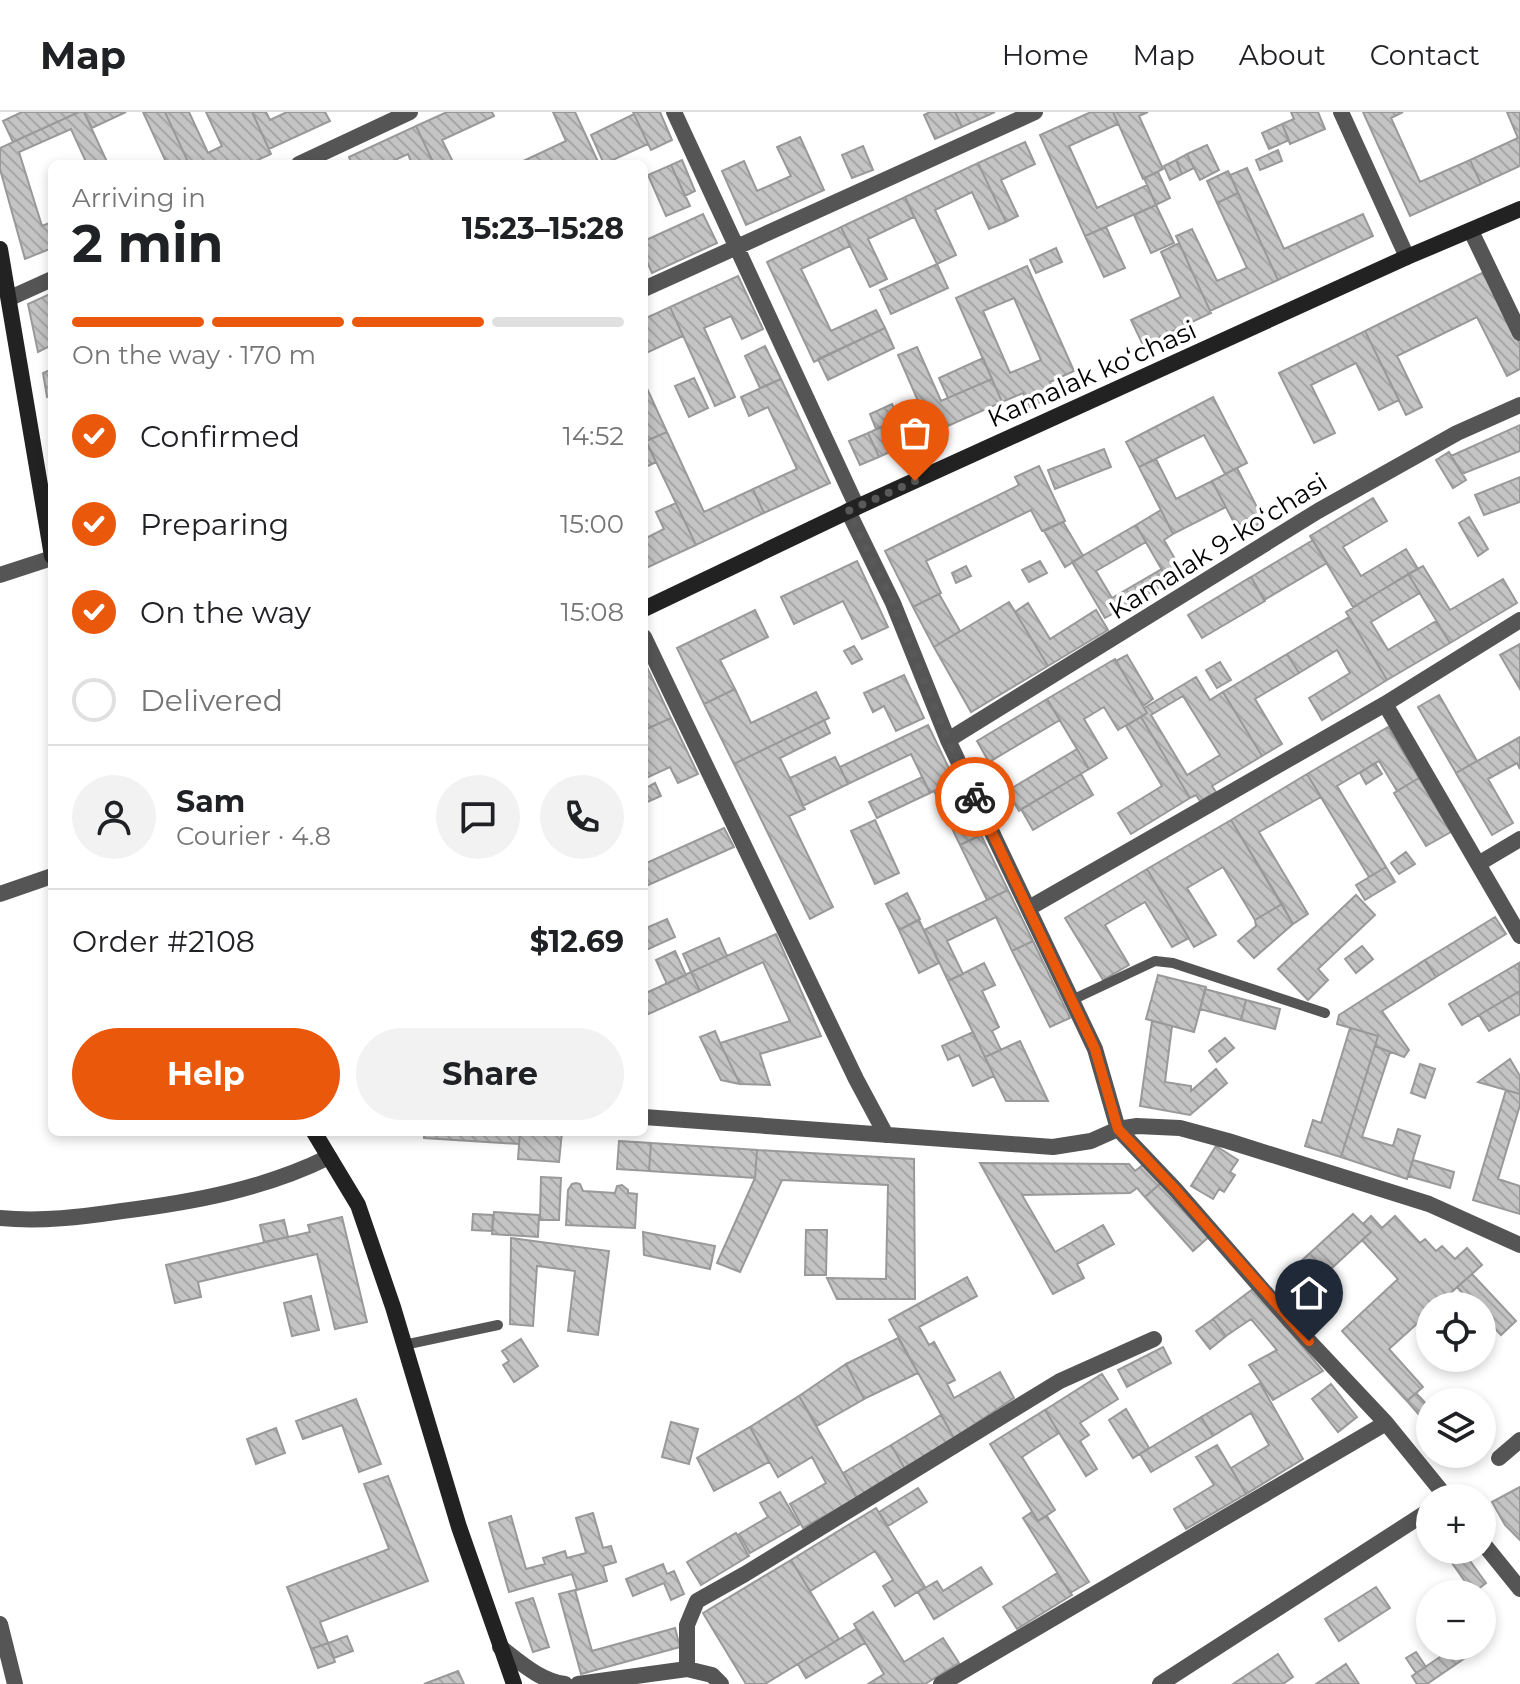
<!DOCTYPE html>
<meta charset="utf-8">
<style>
body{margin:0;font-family:Montserrat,sans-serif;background:#f2f2f2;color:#202124;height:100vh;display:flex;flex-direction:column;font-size:30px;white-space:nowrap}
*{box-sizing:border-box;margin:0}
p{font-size:26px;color:#757577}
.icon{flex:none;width:44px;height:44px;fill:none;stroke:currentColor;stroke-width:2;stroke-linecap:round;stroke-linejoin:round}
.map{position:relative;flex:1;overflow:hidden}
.details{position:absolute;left:48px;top:48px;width:600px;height:976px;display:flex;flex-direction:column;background:#fff;border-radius:12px;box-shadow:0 4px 12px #0003}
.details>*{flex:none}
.tools{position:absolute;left:1416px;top:1180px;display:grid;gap:16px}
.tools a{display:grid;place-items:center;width:80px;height:80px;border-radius:50%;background:#fff;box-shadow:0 4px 12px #0003;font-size:40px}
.pin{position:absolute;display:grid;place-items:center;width:68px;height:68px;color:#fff;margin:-82px -34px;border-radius:50% 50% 50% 0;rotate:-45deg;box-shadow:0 0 8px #0007}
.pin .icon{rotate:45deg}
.courier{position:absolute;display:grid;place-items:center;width:80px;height:80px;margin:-40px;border:6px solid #ea580c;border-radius:50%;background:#fff;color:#222;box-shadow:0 2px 10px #0007}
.head em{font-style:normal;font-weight:700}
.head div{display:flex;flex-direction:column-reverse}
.head{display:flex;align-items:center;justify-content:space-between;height:136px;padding:0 24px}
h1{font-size:52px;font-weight:700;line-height:60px}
.bar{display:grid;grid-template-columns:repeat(4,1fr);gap:12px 8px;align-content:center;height:96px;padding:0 24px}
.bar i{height:10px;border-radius:6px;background:#e0e0e0}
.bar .current{background:#ea580c}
.bar p{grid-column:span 4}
.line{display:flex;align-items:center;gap:20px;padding:0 24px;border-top:2px solid #e0e0e0}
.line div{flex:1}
.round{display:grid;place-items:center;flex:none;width:84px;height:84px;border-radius:42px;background:#f2f2f2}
ol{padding:0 24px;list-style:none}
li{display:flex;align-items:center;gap:24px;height:88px}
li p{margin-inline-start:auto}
li .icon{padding:8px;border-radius:50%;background:#ea580c;color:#fff;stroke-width:4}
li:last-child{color:#757577}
li i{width:44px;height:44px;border:4px solid #e0e0e0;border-radius:50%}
.action{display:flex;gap:16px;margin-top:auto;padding:16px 24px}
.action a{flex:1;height:92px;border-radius:48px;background:#ea580c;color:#fff;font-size:32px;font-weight:700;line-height:92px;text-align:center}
.action a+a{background:#f2f2f2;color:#202124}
header{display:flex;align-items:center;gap:48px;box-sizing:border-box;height:112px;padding:0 40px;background:#fff;border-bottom:2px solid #e0e0e0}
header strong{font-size:38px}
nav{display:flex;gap:44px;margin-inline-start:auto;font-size:28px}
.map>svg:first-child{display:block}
</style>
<header>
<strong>Map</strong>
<nav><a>Home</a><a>Map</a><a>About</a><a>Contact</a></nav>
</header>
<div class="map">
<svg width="1520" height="1572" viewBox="0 0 1520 1572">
<defs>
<pattern id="building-back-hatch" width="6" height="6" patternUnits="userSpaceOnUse" patternTransform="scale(2)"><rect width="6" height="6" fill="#c4c4c4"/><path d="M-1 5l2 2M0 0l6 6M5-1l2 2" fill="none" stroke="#a7a7a7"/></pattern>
</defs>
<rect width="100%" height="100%" fill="#fff"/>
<path fill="url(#building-back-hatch)" stroke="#999" stroke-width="2" fill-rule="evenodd" d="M22,0H79L13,30L3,9Z
M79,0H84L108,52H87L71,17L19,40L42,114L52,110V136L25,147L0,57V36Z
M84,0H126L92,16Z
M143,0H165L189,52H167Z
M165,0H189L208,41L222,34L206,0H252L271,42L249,52H189Z
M252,0H266L270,8L287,0H325L330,9L269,37Z
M447,0H492L494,4L442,28L454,52H434L416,14Z
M553,0H575L599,52H517L566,29Z
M633,0H660L672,28L651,38Z
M930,0H955L962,15L935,27L924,3Z
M955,0H995L962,15Z
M1091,0H1113L1118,12L1069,34L1097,96L1147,73L1156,93L1085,124L1040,23Z
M1113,0H1148L1139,4L1163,57L1143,67Z
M1291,0H1318L1325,17L1290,32L1282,12L1294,7Z
M1363,0H1403L1391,6L1420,70L1470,48L1481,72L1410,104Z
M1507,0H1520V54L1481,72L1470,48L1518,26Z
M634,2L648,32L604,52L591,23Z
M1282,12L1289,28L1269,37L1262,21Z
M416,14L434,52H412L408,42L386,52H352L349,45Z
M800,25L824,78L746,113L722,59L744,49L757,79L791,64L777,35Z
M1025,30L1035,52L1001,68L1018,104L1006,110L978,51Z
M1207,33L1219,58L1200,68L1187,42Z
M863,34L873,58L852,66L842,43Z
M1278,38L1282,49L1260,58L1256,48Z
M1187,42L1194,56L1182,62L1176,48Z
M682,48L695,79L685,84L671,53Z
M1176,48L1182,62L1170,68L1164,54Z
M978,51L1006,110L989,117L972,80L935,98L956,143L937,152L905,85Z
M671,53L690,94L666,104L648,63Z
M1247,56L1284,137L1363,102L1373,124L1278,168L1230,63Z
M1228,59L1238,81L1217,91L1207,69Z
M1158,60L1170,86L1156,93L1144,66Z
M1238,81L1278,168L1210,199L1176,124L1192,117L1217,169L1247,156L1217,91Z
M905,85L914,105L868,127L887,167L870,175L841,115Z
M1156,93L1174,131L1151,141L1134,103Z
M703,102L717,131L652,161L644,143V129Z
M841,115L850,134L801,157L831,219L876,198L885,216L814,250L767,150Z
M1106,115L1125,156L1104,165L1085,124Z
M1179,131L1211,201L1143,233L1131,208L1181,185L1161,140Z
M1056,136L1062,150L1036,161L1030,148Z
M937,152L948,176L891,202L880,178Z
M1027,154L1074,259L1050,270L1056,283L1030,295L1023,281L1002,290L956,186ZM1014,186L1041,248L1010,261L983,199Z
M1484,160L1520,232V257L1507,264L1477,205L1397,244L1422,295L1406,303L1365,219Z
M738,164L763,217L742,227L731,204L704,216L735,285L715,294L670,195Z
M52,181V233L38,240L28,192Z
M670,195L683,224L644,242V207Z
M885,216L894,236L828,268L818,247Z
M1365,219L1399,288L1379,298L1356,251L1311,273L1335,321L1314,331L1279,261Z
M765,234L781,267L760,276L745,244Z
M917,235L941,289L992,267L1002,290L932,321L898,243Z
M983,246L992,267L948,286L939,266Z
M52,257V282L47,285L43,261Z
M694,266L708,296L689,305L675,274Z
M781,267L830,371L764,401L753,377L797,357L768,295L749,304L741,285Z
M644,270L667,320L646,329L644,326Z
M1213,285L1247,351L1225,362L1204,323L1139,355L1126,330Z
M892,292L899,307L876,317L870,302Z
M921,297L932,321L879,345L868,321Z
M1520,313V339L1462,362L1451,344Z
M667,320L704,400L753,377L764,401L696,433L646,329Z
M868,321L879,345L860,353L849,329Z
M646,329L656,350L644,356V330Z
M1104,337L1111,355L1055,377L1048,358Z
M1449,340L1466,368L1453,376L1436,348Z
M1156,347L1176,387L1212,369L1226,395L1173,422L1139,355Z
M1039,354L1065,409L1042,419L1031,398L926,449L941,481L913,495L885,439L1019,373L1015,365Z
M1237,356L1264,409L1240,422L1212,369Z
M1520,365V390L1484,403L1475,383Z
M1373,386L1387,409L1343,435L1361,464L1406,437L1418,457L1353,495L1310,424Z
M676,391L696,433L644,457V427L664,417L656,400Z
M1161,398L1173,422L1164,428L1183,461L1169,470L1136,413Z
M1469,405L1488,437L1478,444L1459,411Z
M1063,410L1083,444L1065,455L1044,419Z
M1136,413L1146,430L1096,459L1112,486L1162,457L1169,470L1105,506L1072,450Z
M1313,428L1327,451L1264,488L1251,465Z
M857,449L888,515L862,527L843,489L794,512L781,485Z
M1040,449L1047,461L1029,470L1022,458Z
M966,454L971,464L956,471L952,461Z
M1423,454L1450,498L1503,467L1517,491L1450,531L1408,462Z
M1408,462L1420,481L1371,510L1388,538L1436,509L1450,531L1387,568L1346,500Z
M1251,465L1265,489L1202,526L1188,503Z
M939,482L960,519L934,535L913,495Z
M1009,490L1048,554L971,600L934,535Z
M1028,491L1050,527L1096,498L1108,518L1048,554L1015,500Z
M755,498L768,525L720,548L735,577L704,592L677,536Z
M1349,505L1387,568L1322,608L1309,586L1350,561L1337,538L1299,561L1287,542Z
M1520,532V577L1500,543Z
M854,534L862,547L852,552L844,539Z
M1287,542L1299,561L1255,587L1282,632L1262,644L1223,580Z
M1127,543L1153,587L1143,594L1116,549Z
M1115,547L1147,601L1118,618L1104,595L1084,607L1107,646L1089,657L1047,587Z
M644,549L671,606L647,617L644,610Z
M1220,550L1231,568L1217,576L1206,558Z
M904,563L924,606L896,619L884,594L873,600L864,581Z
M1196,565L1210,588L1223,580L1262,644L1212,674L1216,680L1200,689L1196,683L1190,686L1141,605L1147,601L1144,596ZM1183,584L1220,643L1187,663L1151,603Z
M735,577L751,611L816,580L829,606L734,652L704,592Z
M1439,583L1477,649L1456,661L1418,595Z
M1047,587L1060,608L989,650L977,629Z
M1141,605L1190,686L1131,722L1118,701L1162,674L1126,614Z
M671,606L698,662L678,671L670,655L644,667V618Z
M824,608L830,621L780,646L805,697L789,704L833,795L810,807L734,652Z
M928,613L955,669L930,681L911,642L848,672L840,655Z
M1388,615L1419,666L1397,679L1379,649L1337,674L1386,755L1369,765L1307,662Z
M1520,625V657L1517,651L1488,667L1513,711L1492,723L1456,661Z
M1077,637L1089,657L1019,699L1007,679Z
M835,645L848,672L803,694L790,666Z
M1375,651L1382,662L1366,672L1360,661Z
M1081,662L1093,683L1033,718L1021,697Z
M1307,662L1321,685L1259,720L1308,802L1293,812L1231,708Z
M922,665L930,681L877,706L869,690Z
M1419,666L1451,720L1426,734L1394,681Z
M955,669L981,723L960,733L934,679Z
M655,671L661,684L645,691L644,677Z
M875,708L899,761L875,772L851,719Z
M1231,708L1282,792L1255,808L1223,755L1187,776L1216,823L1194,835L1147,757Z
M724,716L734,735L646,774L644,752Z
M981,723L1008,778L987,788L960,733Z
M1406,740L1415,752L1399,762L1391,751Z
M1386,755L1395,770L1365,788L1356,773Z
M1147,757L1189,826L1172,835L1145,790L1105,813L1129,853L1103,868L1065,806Z
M1008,778L1033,829L1012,839L996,805L947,829L963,862L948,869L924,818Z
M907,781L920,807L899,818L886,792Z
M1356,783L1375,803L1318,857L1328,868L1308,888L1278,857Z
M1282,792L1293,812L1254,846L1238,829L1256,814L1255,808Z
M1495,805L1506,822L1436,865L1425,848Z
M667,807L675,825L644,839V817Z
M919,808L939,851L919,861L899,818Z
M776,822L821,924L760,942L770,973L740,972L720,931L790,909L763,850L700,879L691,860Z
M719,826L727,844L691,860L683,842Z
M1033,829L1070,906L1050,915L1012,839Z
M1362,834L1373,847L1356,861L1345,847Z
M675,839L686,863L667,872L656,848Z
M1425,848L1436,865L1382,899L1409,938L1404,945L1375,934L1378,924L1337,912L1339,903Z
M984,851L995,873L982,879L999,915L992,919L1001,938L985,945L948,869Z
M1519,851L1520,879L1462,913L1449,892Z
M691,860L700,879L644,904V882Z
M1158,863L1206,875L1194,920L1146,907Z
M1205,877L1246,888L1241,908L1200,897Z
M1520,879V902L1489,919L1479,903Z
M1246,888L1280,897L1275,917L1241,908Z
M1152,909L1172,914L1165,970L1191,974V979L1216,957L1227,971L1190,1003L1140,994Z
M1350,916L1378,924L1341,1045L1305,1034L1313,1008L1321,1011Z
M715,919L720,931L740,972L721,968L700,925Z
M973,920L994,964L973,974L959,943L948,948L942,934Z
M1225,926L1234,936L1217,950L1209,939Z
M1020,929L1048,989H1006L994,964L985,945Z
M1375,934L1390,940L1362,1025L1393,1034L1398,1017L1420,1024L1407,1067L1341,1045Z
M1510,947L1520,964V982L1478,970Z
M1420,952L1435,957L1425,986L1411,981Z
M1506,978L1520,982V993L1498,1067L1520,1074V1102L1473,1088Z
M424,1020H520L519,1032L424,1026Z
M520,1020H562L559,1050L518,1047Z
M619,1029L651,1031L649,1059L617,1057Z
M651,1031L757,1038L755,1066L649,1059Z
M1216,1034L1238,1048L1230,1060L1235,1063L1224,1080L1219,1077L1213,1087L1191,1074Z
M757,1038L914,1047L915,1187H837L827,1166L886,1167L888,1073L782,1068L740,1160L717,1151L755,1066Z
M1413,1048L1454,1060L1450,1076L1408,1064Z
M980,1051L1129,1052L1135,1059L1144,1052L1162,1070L1145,1085L1137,1076L1130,1081L1022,1083L1055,1140L1103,1113L1114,1132L1077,1152L1084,1166L1053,1182Z
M541,1065L561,1066L559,1108H540Z
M1162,1070L1210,1124L1193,1139L1145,1085Z
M576,1071L580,1072L583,1079L615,1081L617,1074L622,1073L628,1078V1081L637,1082L635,1116L566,1113L568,1078L572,1072Z
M494,1100L539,1103L538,1125L492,1122Z
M473,1102L493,1103L492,1119L472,1118Z
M1353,1102L1371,1120L1307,1179L1289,1160Z
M1371,1104L1382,1116L1395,1104L1420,1131L1425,1127L1436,1139L1442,1134L1455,1147L1467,1136L1482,1153L1436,1194H1430V1200L1389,1237L1423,1275L1407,1289L1342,1219L1398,1167L1362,1128L1371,1120L1363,1112Z
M342,1105L367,1210L335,1217L317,1142L198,1170L201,1185L175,1191L166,1153L310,1120L308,1113Z
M284,1108L288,1125L264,1130L260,1113Z
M806,1118H827L826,1163H805Z
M643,1120L715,1134L710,1157L644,1143Z
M511,1126L609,1139L598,1223L568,1219L575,1159L537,1154L533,1214L510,1212Z
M1472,1162L1516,1209L1501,1223L1482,1202V1194H1474L1457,1175Z
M967,1165L977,1184L919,1215L929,1233L934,1230L955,1268L947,1272L954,1286L1000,1260L1014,1286L954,1326L889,1208Z
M1254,1176L1323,1259L1273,1288L1249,1253L1277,1238L1251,1207L1226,1224L1213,1207Z
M311,1184L319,1218L292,1224L284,1191Z
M1213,1207L1226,1224L1210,1237L1196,1219Z
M898,1226L918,1261L864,1287L846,1252Z
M521,1227L538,1254L514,1270L503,1253L509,1249L502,1239Z
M1163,1235L1171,1251L1127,1275L1118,1258Z
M846,1252L864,1287L817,1314L799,1284Z
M1102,1262L1118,1287L1080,1311L1089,1323L1080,1329L1097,1357L1086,1364L1045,1298Z
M1260,1271L1303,1347L1246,1382L1231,1356L1269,1333L1251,1301L1213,1324L1201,1305Z
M1331,1272L1357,1305L1338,1320L1312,1287Z
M1416,1281L1430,1296V1299L1422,1306L1407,1289Z
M799,1284L857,1386L803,1416L790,1392L826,1371L812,1345L778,1365L750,1315Z
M356,1287L381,1352L359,1360L342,1313L303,1327L296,1309Z
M1126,1297L1149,1336L1133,1346L1109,1308Z
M1045,1298L1059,1321L1022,1345L1055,1398L1038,1409L990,1332Z
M941,1303L954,1326L905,1357L891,1333Z
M1201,1305L1213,1324L1151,1360L1140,1342Z
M671,1310L698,1317L689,1352L662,1345Z
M750,1315L769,1350L714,1379L697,1346Z
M276,1316L285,1341L256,1352L247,1327Z
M891,1333L905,1357L857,1386L843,1361Z
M1217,1333L1246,1382L1186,1417L1174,1397L1214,1373L1196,1345Z
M388,1364L428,1469L320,1510L328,1531L311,1537L287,1475L389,1437L364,1372Z
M1520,1375V1428L1505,1413L1492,1390Z
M918,1376L927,1390L888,1414L879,1400Z
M780,1380L799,1413L750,1441L739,1422L768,1405L760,1391Z
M876,1396L925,1475L895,1494L883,1474L893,1468L875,1439L810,1479L791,1448Z
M1032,1400L1038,1409L1047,1404L1089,1470L1070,1481L1023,1406Z
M593,1401L603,1436L611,1434L616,1450L603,1454L607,1469L577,1478L572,1462L509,1480L489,1411L511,1404L526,1457L545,1452L543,1446L565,1439L567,1446L586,1441L576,1406Z
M736,1421L749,1444L701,1473L687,1450Z
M1443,1438H1462L1486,1471L1473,1481Z
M791,1448L839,1527L765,1572H746L703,1501Z
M663,1452L667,1462L674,1459L684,1482L671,1488L664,1471L633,1484L626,1467Z
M981,1455L992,1472L934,1507L918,1480L937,1469L943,1479Z
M1057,1461L1072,1483L1017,1517L1003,1495Z
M1376,1475L1390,1496L1339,1529L1325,1507Z
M575,1478L592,1539L675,1516L680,1535L581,1562L559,1482Z
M533,1486L549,1535L533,1540L516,1491Z
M873,1500L904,1550L943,1526L959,1551L925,1572H868L884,1562L854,1512Z
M856,1517L865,1531L806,1566L798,1552Z
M347,1524L353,1539L334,1546L328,1531Z
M328,1531L335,1550L318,1556L311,1537Z
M1456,1534L1465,1546L1427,1572H1417L1412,1564Z
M1416,1540L1426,1555L1416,1561L1406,1546Z
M1278,1542L1293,1565L1283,1572H1233Z
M1346,1552L1359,1572H1316Z
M458,1559L464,1572H424Z"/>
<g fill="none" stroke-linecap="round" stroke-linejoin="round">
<path stroke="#555" stroke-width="10" d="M1072,888L1155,849L1173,851L1325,901
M404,1233L498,1213"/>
<path stroke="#555" stroke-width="16" d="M674,0L857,395
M1341,0L1407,145
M299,52L410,0
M1471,119L1520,221
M644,177L1035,0
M10,186L52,167
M848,399L893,491L948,628L1095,937L1118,1017L1175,1077L1290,1209L1386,1311L1447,1386
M0,463L52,446
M644,525L856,967L886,1023
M1385,592L1520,508
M948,628L1318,399L1457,321L1520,293
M1520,727L1478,752L1520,824
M0,782L52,764
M1029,796L1385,592L1478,752
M644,1005L1053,1035L1091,1029L1118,1017L1137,1014L1180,1016L1228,1029L1429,1092L1520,1133
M0,1106C41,1110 82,1105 122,1099C194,1090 264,1077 329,1045
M1499,1346L1520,1328
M1482,1430L1520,1477
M0,1512L15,1572
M500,1535C520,1550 540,1569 565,1572
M687,1557V1513L697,1489L745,1462L1060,1269L1154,1227
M578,1572L687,1557L712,1563L721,1572
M941,1572L1386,1311
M1160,1572L1430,1398"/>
<path stroke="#222" stroke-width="16" d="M0,137L52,444
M644,497L857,395L1407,145L1520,97
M314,1020L358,1093L393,1195L459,1415L514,1572"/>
</g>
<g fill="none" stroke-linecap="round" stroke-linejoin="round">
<path stroke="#595959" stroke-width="8" stroke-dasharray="0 14.4" d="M915,369L848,399L893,491L948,628L975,685"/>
<path stroke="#ea580c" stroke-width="10" d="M975,685L1095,937L1118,1017L1175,1077L1309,1229"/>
</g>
<g text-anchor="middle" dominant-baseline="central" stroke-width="7" stroke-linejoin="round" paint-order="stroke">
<g font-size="26" fill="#000" stroke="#fff">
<text transform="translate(1092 262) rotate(-24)">Kamalak koʻchasi</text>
<text transform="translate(1218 434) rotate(-32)">Kamalak 9-koʻchasi</text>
</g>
</g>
</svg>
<div class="tools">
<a><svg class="icon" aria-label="locate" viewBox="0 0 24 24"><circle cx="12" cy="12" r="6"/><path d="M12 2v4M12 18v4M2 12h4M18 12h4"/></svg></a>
<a><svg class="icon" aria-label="layers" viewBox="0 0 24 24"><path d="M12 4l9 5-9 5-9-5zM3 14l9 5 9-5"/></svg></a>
<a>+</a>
<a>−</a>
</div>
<div class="pin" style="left:915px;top:369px;background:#ea580c"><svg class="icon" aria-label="bag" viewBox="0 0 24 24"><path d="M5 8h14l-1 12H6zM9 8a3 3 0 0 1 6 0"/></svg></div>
<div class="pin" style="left:1309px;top:1229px;background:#1f2937"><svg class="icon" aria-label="home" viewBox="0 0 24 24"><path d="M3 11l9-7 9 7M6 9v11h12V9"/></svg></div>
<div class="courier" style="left:975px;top:685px"><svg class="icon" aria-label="bike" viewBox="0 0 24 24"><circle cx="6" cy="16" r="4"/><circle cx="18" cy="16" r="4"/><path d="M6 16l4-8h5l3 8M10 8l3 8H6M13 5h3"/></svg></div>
<section class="details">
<div class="head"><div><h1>2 min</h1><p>Arriving in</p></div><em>15:23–15:28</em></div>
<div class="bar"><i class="current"></i><i class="current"></i><i class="current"></i><i></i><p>On the way · 170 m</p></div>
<ol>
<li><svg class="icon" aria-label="check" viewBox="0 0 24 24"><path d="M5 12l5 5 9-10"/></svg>Confirmed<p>14:52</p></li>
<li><svg class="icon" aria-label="check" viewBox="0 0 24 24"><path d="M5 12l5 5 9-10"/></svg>Preparing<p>15:00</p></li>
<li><svg class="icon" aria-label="check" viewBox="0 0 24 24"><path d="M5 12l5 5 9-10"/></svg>On the way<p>15:08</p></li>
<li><i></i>Delivered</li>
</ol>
<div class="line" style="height:144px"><a class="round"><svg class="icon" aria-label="person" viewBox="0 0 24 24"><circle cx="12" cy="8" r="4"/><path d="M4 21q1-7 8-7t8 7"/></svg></a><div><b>Sam</b><p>Courier · 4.8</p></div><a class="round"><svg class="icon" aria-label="chat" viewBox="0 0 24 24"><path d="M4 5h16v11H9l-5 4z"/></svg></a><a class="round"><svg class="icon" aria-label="phone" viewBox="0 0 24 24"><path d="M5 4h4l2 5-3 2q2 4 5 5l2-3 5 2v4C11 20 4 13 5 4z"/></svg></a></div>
<div class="line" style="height:104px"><div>Order #2108</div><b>$12.69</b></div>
<div class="action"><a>Help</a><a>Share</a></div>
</section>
</div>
